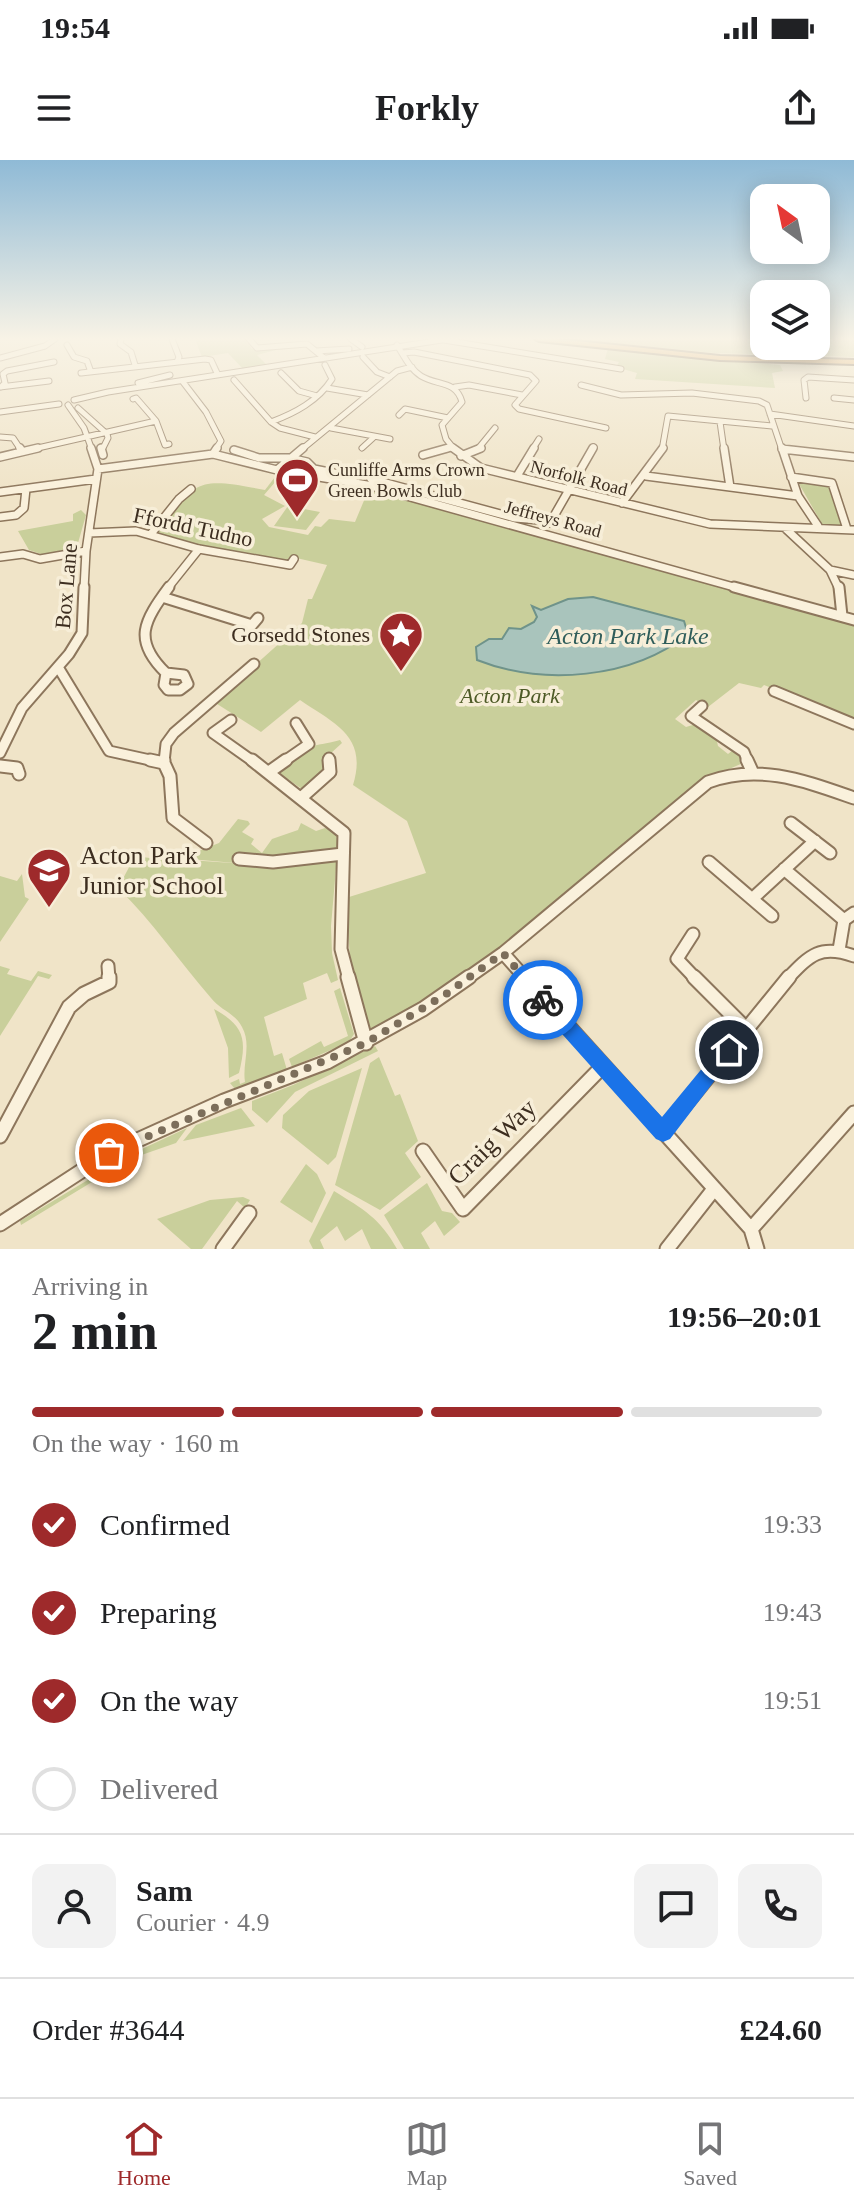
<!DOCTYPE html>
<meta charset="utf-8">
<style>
body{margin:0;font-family:"Times New Roman",serif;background:#f2f2f2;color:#202124;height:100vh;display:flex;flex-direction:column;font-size:30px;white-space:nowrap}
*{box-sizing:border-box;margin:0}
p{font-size:26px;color:#757577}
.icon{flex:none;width:44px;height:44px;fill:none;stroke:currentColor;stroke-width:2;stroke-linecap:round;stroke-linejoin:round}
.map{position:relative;height:1089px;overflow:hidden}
.panel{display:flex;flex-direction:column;background:#fff;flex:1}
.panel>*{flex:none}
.needle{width:52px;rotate:327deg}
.fabs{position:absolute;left:750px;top:24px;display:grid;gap:16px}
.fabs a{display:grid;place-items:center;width:80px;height:80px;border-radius:16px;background:#fff;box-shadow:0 4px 20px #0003;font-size:40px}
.pin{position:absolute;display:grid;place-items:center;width:68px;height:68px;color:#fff;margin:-34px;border:4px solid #fff;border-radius:50%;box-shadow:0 2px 8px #0007}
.courier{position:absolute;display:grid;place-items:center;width:80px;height:80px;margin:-40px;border:6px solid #1a73e8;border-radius:50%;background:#fff;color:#222;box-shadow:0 2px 10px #0007}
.headline em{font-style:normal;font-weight:700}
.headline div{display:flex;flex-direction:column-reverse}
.headline{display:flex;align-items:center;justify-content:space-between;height:136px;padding:0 32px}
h1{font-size:52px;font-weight:700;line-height:60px}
.bar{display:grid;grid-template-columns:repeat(4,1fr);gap:12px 8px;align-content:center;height:96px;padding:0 32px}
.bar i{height:10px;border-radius:6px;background:#e0e0e0}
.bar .on{background:#9e2a2b}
.bar p{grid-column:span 4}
.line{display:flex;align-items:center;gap:20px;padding:0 32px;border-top:2px solid #e0e0e0}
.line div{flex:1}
.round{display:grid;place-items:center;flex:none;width:84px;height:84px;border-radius:16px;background:#f2f2f2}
ol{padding:0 32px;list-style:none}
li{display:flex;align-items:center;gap:24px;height:88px}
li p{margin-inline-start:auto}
li .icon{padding:8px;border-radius:50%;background:#9e2a2b;color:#fff;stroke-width:4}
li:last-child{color:#757577}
li i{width:44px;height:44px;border:4px solid #e0e0e0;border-radius:50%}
.status{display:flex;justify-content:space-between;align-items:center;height:56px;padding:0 40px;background:#fff;direction:ltr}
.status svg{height:22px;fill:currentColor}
header{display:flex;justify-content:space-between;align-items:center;height:104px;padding:0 32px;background:#fff;font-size:36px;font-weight:700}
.tabs{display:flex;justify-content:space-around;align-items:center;height:112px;border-top:2px solid #e0e0e0;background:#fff;font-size:22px;color:#757577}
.tabs a{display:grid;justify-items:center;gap:4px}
.tabs .on{color:#9e2a2b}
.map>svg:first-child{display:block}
</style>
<div class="status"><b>19:54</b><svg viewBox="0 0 49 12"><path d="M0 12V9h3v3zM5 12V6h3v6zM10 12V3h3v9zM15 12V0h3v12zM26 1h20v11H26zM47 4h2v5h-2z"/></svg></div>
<header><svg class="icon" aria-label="menu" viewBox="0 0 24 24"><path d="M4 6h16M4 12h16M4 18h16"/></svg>Forkly<svg class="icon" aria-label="share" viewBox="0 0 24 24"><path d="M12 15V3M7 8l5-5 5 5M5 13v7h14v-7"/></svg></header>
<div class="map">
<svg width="854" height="1089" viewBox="0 0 854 1089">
<rect width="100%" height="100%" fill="#f0e4c8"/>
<path fill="#c9cf9b" d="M195,179H245L252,189L276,190L257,195L268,206L244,210L228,193L202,197Z
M574,179H764V186H816V179H854V197L714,193Z
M608,188L780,205L783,211L772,213L775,228L635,219L637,213L616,207L619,202L605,199Z
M278,313L282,314L264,335L285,346L262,359L269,367L308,375L315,366L321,367L329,359L355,362L368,331L374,329L854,465V561L764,525L761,528L739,523L708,547L696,540L675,559L686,567L696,564L716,577L718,586L728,594L733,590L743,598V603L697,623L491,797L380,869L370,868C349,835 347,776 349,737L426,713L407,661L353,625C368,576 335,564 300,540L261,572L214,542L302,463L308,439H312L327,405L292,397L288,402L201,387L158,373C195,317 200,318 265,330Z
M801,320L831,326L843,364L836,367L822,364L798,322Z
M288,346L320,352L306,370L274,366Z
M81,350L86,355L76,390L44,395L29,390L18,371L73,361V354Z
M340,580L342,583L330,594L328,608L305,631L280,614L279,611L300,597L298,594C316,582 320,586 340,580Z
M238,659L248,661L250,664L242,672L254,679L251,684L262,693L272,679L298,670L301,663L316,671L325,668L336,672L338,685L331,766L332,793L338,820L331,823L327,813L303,823L307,839L264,857L274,896L282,893L287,910L235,929L230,923L239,919L240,924L245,922C242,904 252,885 242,867C235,853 220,850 211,838C179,801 153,762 118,728L135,696L187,703L189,700L246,704L190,699L196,692L219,683Z
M22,714L25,737L29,739L0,782V716L17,721Z
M0,806L10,809L7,814L31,821L38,811L52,815L49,819L38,816L0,876Z
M340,828L354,874L349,882L292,907L289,899L321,881L324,887L348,876L334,831Z
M214,849C245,866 247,880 239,913L229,918L228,888Z
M375,886L378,891L295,932L267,963L252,950V941L293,925Z
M379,897L395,936L400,934L418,981L405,993L421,1017L380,1050L335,1025L370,903Z
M362,908L336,997L328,1005L282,968L283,955L309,931Z
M241,948L255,966L183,981L196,965Z
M187,968L176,983L130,999L21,1065L20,1061L129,995Z
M306,1004L317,1014L326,1033L312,1063L280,1042Z
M427,1023L442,1051L452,1053L460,1062L444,1076L435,1061L421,1073L430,1089H404L384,1055Z
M334,1031C363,1049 380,1058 397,1089H371L362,1069L345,1081L337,1066L320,1080L324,1089H313L309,1081Z
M243,1037L250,1040L245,1048L237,1041L202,1089H191L157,1059L210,1040Z"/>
<path fill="#a9c4bc" stroke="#6f938a" stroke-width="2" d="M593,437L684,461L688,474C632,519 543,526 477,500L476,487L489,479H502L509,468L521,469L534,462L537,457L532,446L541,450L568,439Z"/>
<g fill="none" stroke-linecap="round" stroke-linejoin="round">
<g stroke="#8d765c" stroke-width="7">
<path id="minor-far4" d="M121,179L120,184L131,192L135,205
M172,179L179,197L177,202
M249,179L257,188L307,184L324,198
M351,179L362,187
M444,180L621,209
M67,185L74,197L87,201L91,212
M397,185C404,196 410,209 421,216C437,226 456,220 462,242L442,265L446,279L455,290
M316,191L349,189
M403,193L414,192L530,215L536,221L515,245L519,249L606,268
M363,197L377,212L390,217
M0,198L45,186L55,179
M81,213L205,199L211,200L217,213
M281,213L299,231L317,236
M234,220L271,262L280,268L315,277
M183,222L206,252L221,281L215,290
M138,223L170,215
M581,225L621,235L692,233L759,241L767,245L782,290
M0,227L49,221
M1,227L5,223L3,214L7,211L54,202
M455,227L469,225L522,235
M327,228L368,235
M806,238L804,220L808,217L854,220
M834,238L854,240
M133,239L136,238L156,261L165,285L169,284
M74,240L108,232L448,179
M68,245L84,268L92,290
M78,248L107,274L108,278L102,290
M0,252L59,244
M770,254L854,266
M399,255L405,249L448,258
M271,262C295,253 318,241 332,219L325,205
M720,262L724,290
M331,268L390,279
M0,277L13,278L21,290
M362,288L373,278
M782,289L793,290
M29,290L156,261
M301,290L397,211L412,207
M441,290L453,287
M477,290L495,268
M532,290L539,279
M592,290L594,287
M662,290L668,256L772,266"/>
</g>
<g stroke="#8d765c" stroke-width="10">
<path id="minor-far3" d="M20,288L22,291
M101,288L103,295
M453,288L481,308L710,364L854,370
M724,288L730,327
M782,288L798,336L818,366
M782,289L854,297
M234,290L259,298H290L307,302L314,309L354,317
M213,294L217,288
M423,295L448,288
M461,296L481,288
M0,297L38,288
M98,309L213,294L277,310L367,325L741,429
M277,310L303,288
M517,316L534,288
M646,316L798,336
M791,317L832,323L847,369
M371,319L515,358L552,361
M0,332L96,319
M622,343L663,288
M0,357L16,355L24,348L26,329
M550,363L593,288
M786,369L830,410L839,429
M89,373L136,371L199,389L290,405L294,399
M151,374L179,339L191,329
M0,397L23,394L40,399L86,391
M830,410L854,415
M84,429L86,391L98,309L91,288
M167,429L199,389"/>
</g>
<g stroke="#8d765c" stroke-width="13">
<path id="minor-far2" d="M734,427L854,460
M839,427L842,456
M162,437L252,465
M247,471L258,458
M58,507L109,591L159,602
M166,513C132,480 144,461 169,427
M166,513L184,515L188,524L180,530H168L164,525Z
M774,531L854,564
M702,546L691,556L744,592L748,602
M231,560L213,573L254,602
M0,593L22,548L69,494L82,473L84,427
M329,598V602
M164,602L166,584L174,573L254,504
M283,602L309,584L296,563"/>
</g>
<g stroke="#8d765c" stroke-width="15">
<path id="minor-far1" d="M150,600L164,603L170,616L173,658L206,683
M252,600L344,673L341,789L349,819
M747,600L752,611
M164,603V600
M0,606L17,608L19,614
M269,612L286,600
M302,637L330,612L329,600
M791,663L830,693
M239,699L273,702L343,694
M709,702L772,756
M784,709L844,760L839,790
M752,739L815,681
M844,760L854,753
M693,774L677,799L696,819
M503,793L526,819
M108,806L109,819
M466,819L503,793L708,622C759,603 805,621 854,638
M787,819C810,795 820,784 854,796"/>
</g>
<g stroke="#8d765c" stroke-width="17">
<path id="minor" d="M348,817L366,883
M524,817L751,1069L757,1089
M694,817L746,869
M663,972L789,817
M0,976L69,847L84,834L109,822V817
M423,991L463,1049L603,906
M0,1064L109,993L224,941L327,902L423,849L469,817
M751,1069L854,953
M223,1089L249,1053
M667,1089L714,1029"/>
</g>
<g stroke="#5b4430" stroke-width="4">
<path id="highway" d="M535,179H557L720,196L854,200V204L720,200L539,181Z"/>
</g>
<use href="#minor-far4" stroke="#faf1dc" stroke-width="5"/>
<use href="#minor-far3" stroke="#faf1dc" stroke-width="7"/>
<use href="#minor-far2" stroke="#faf1dc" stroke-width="9"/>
<use href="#minor-far1" stroke="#faf1dc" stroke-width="11"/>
<use href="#minor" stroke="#faf1dc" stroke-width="13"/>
<use href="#highway" fill="#e0a458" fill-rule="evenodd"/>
</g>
<linearGradient id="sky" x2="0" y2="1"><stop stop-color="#8fbad6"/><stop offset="0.54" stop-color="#f8f3e6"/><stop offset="1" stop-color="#f8f3e6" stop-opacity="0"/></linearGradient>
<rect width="854" height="331" fill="url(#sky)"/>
<path fill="#1a73e8" d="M543,831L549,834L662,957L723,883L729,881L736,883L738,890L670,979L663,982L656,979L537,846L534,840L537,834Z"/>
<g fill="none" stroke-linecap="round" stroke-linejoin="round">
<path stroke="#7c6e5b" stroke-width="8" stroke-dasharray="0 14.4" d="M109,993L366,883L446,834L503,793L543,840"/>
</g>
<defs>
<g id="stadium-pin" transform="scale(2.3)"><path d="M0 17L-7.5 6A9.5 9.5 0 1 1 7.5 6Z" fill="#9e2a2b" stroke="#f7eed8"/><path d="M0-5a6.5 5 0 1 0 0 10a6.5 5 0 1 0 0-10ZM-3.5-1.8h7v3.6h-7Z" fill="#fff"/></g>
<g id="sight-pin" transform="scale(2.3)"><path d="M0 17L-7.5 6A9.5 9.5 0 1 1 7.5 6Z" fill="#9e2a2b" stroke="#f7eed8"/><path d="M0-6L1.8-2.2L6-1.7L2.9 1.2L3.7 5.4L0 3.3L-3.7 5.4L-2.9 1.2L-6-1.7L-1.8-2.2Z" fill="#fff"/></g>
<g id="school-pin" transform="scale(2.3)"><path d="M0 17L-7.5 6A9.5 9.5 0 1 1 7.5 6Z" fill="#9e2a2b" stroke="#f7eed8"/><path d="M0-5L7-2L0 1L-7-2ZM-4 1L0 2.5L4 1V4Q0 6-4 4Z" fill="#fff"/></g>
</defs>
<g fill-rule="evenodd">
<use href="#stadium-pin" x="297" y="320"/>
<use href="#sight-pin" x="401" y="474"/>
<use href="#school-pin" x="49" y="710"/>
</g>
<g text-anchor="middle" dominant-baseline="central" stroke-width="7" stroke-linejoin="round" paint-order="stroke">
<g font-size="18" fill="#3d2e20" stroke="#f7eed8" text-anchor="start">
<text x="328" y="310">Cunliffe Arms Crown<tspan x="328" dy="21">Green Bowls Club</tspan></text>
</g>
<g font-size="18" fill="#3d2e20" stroke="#f7eed8">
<text transform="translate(579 318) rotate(14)">Norfolk Road</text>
<text transform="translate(553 359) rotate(15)">Jeffreys Road</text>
</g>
<g font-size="22" fill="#3d2e20" stroke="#f7eed8">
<text transform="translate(193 367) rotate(12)">Ffordd Tudno</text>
<text transform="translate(66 426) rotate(-85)">Box Lane</text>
</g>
<g font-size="22" fill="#3d2e20" stroke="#f7eed8" text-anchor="end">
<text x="370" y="474">Gorsedd Stones</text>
</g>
<g font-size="22" font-style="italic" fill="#4d5a26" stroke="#f7eed8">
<text x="510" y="535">Acton Park</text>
</g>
<g font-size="24" font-style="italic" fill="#2f5d5a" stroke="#f7eed8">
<text x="628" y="476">Acton Park Lake</text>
</g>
<g font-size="26" fill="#3d2e20" stroke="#f7eed8" text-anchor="start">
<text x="80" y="695">Acton Park<tspan x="80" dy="30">Junior School</tspan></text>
</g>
<g font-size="26" fill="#3d2e20" stroke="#f7eed8">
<text transform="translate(492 982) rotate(-44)">Craig Way</text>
</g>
</g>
</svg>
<div class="fabs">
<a><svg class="needle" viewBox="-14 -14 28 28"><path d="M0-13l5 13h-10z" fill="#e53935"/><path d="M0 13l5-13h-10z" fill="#757577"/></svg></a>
<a><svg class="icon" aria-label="layers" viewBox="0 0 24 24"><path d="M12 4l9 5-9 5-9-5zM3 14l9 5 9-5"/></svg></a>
</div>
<div class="pin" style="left:109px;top:993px;background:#ea580c"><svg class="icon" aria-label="bag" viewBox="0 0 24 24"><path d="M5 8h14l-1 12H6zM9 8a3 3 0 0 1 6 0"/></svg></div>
<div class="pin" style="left:729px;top:890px;background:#1f2937"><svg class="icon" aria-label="home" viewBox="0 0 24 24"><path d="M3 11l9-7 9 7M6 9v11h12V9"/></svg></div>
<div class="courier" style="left:543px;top:840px"><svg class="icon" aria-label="bike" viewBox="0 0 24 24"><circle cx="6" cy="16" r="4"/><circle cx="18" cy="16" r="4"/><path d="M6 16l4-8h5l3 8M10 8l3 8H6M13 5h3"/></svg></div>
</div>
<section class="panel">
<div class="headline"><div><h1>2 min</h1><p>Arriving in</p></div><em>19:56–20:01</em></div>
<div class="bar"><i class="on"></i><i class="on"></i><i class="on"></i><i></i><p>On the way · 160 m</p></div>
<ol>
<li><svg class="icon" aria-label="check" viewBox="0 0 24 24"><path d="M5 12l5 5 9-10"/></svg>Confirmed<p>19:33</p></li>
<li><svg class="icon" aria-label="check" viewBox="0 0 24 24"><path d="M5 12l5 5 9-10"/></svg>Preparing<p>19:43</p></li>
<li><svg class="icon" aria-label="check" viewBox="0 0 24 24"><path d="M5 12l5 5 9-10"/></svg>On the way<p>19:51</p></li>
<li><i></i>Delivered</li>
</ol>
<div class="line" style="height:144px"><a class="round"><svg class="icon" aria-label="person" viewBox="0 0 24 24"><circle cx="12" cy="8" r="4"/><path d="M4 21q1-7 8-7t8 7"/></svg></a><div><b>Sam</b><p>Courier · 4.9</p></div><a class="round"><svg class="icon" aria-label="chat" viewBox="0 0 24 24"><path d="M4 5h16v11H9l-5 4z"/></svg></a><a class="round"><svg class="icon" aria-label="phone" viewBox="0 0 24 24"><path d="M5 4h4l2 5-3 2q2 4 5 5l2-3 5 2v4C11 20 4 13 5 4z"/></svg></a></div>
<div class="line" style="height:104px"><div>Order #3644</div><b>£24.60</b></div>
</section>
<nav class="tabs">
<a class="on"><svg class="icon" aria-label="home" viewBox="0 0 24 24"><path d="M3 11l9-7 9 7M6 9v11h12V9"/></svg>Home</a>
<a><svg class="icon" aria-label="map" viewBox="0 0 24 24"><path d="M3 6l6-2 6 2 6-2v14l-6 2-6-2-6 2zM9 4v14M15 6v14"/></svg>Map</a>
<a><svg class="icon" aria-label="saved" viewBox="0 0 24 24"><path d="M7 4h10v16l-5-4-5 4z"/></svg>Saved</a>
</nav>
